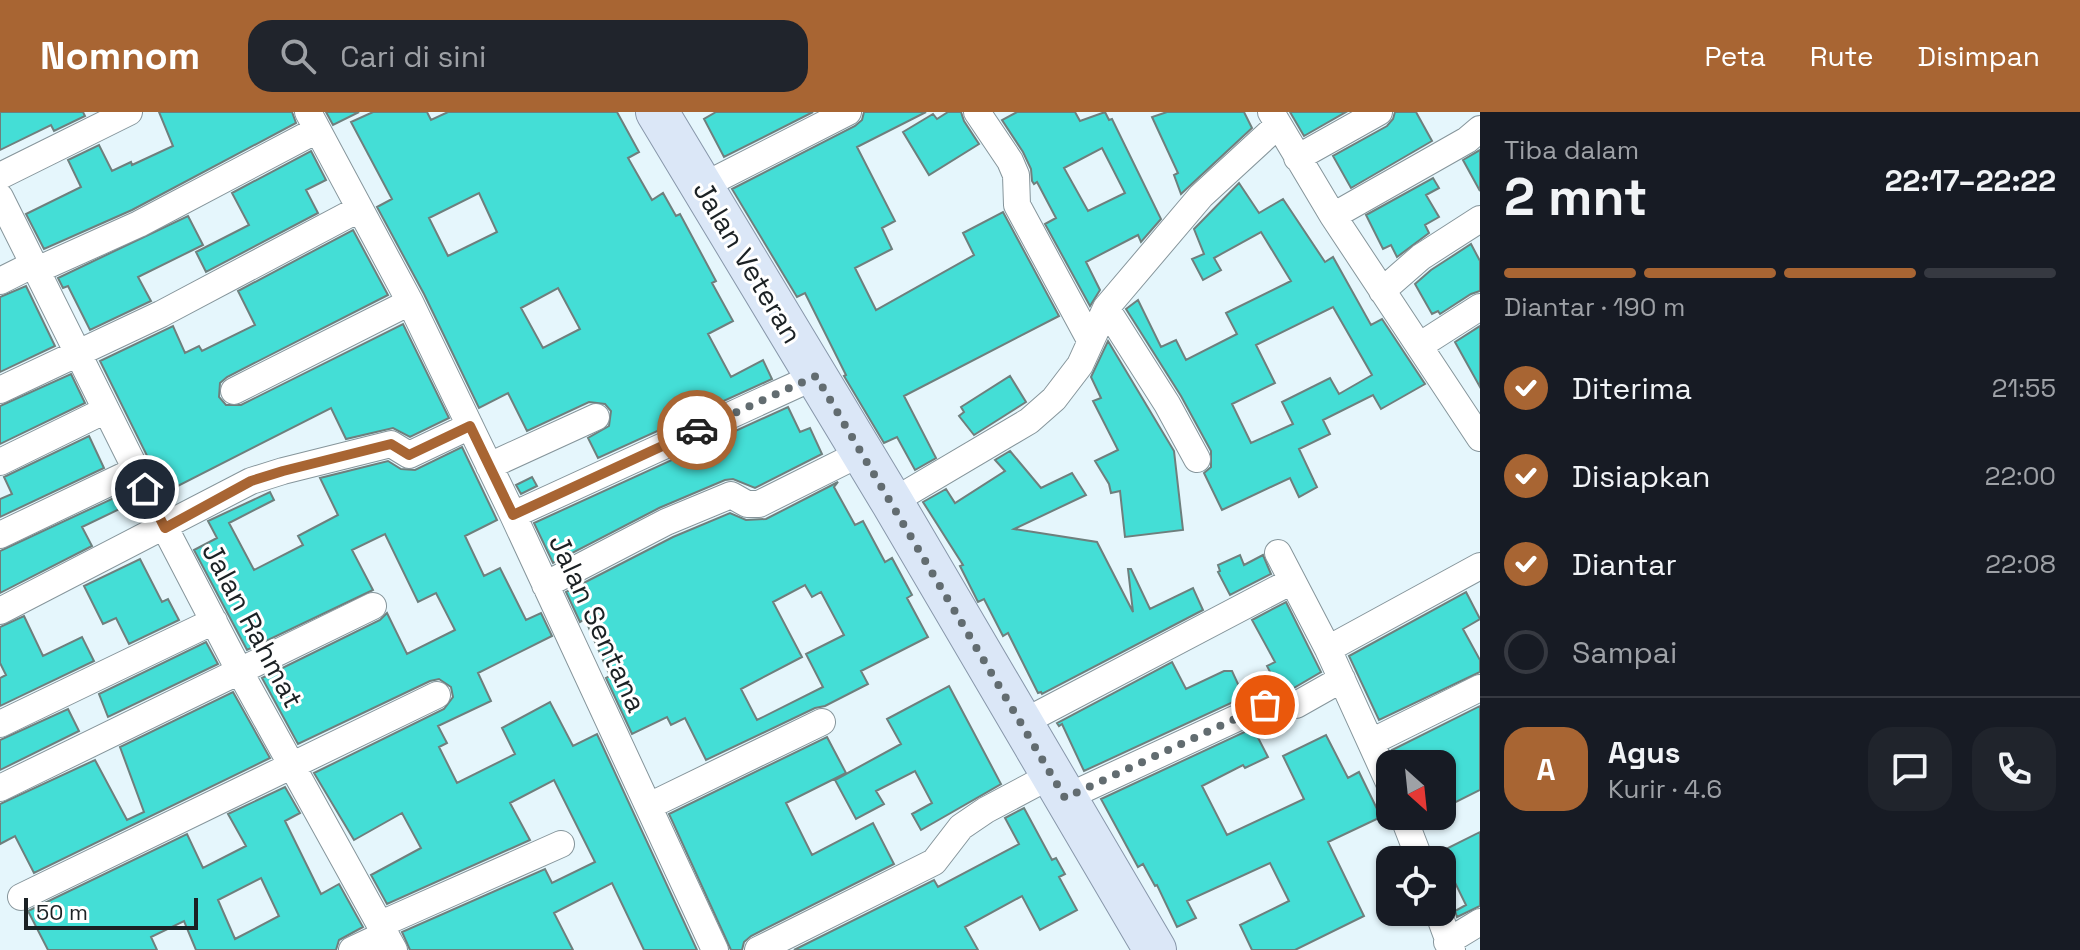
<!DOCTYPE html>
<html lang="id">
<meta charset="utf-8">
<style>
body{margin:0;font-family:"Space Grotesk",sans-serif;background:#20242c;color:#f1f3f6;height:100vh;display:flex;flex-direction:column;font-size:30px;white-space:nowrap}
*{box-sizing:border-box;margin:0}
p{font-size:26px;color:#9ea1a6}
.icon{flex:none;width:44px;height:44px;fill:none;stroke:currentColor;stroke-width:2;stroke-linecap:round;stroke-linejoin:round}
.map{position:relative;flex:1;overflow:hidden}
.panel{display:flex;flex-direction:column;background:#171b24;width:600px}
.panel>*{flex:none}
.needle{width:52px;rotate:153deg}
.tools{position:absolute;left:1376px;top:638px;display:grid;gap:16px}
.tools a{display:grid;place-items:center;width:80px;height:80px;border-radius:16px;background:#171b24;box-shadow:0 2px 6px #0004;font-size:40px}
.scale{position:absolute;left:24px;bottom:20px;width:174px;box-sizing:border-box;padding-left:8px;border:4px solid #1b2124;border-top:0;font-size:22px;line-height:28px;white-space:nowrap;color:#1b2124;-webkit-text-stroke:6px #fff;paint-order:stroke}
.pin{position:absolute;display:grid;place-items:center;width:68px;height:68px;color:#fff;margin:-34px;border:4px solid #fff;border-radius:50%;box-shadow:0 2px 8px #0007}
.courier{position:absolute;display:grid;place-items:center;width:80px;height:80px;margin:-40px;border:6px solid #a86533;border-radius:50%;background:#fff;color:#222;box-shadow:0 2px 10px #0007}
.summary em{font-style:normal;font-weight:700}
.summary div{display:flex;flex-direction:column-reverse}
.summary{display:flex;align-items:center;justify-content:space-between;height:136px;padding:0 24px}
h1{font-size:52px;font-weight:700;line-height:60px}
.bar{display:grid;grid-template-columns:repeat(4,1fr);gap:12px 8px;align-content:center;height:96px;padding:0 24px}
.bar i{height:10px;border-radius:6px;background:#363941}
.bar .active{background:#a86533}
.bar p{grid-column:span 4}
.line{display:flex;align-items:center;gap:20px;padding:0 24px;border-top:2px solid #363941}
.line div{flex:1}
.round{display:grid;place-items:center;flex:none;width:84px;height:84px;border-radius:24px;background:#20242c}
ol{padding:0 24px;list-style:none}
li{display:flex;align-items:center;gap:24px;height:88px}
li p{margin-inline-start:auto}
li .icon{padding:8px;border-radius:50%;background:#a86533;color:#fff;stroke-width:4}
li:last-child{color:#9ea1a6}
li i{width:44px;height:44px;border:4px solid #363941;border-radius:50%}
header{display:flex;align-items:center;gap:48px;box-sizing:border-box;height:112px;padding:0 40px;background:#a86533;color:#fff}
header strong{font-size:38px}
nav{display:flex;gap:44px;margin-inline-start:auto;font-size:28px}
.search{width:560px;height:72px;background:#20242c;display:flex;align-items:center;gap:20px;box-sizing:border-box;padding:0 28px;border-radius:24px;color:#9ea1a6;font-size:30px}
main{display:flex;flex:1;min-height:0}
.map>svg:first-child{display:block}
</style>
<header>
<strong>Nomnom</strong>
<div class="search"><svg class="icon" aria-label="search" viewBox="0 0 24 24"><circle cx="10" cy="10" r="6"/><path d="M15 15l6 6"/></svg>Cari di sini</div>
<nav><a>Peta</a><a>Rute</a><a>Disimpan</a></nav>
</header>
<main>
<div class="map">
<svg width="1480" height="838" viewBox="0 0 1480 838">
<rect width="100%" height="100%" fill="#e5f6fc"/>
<path fill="#44ded6" stroke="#6e7f7d" stroke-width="2" fill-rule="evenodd" d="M0,0H83L85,4L54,19L51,13L0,38Z
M159,0H292L296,11L132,98L44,137L26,102L81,75L68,48L99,33L112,59L131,50L132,53L173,34Z
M326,0H359L333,13Z
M373,0H427L431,8L448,0H617L639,40L628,46L652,88L663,81L676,104L680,102L716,169L712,171L733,209L708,222L731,265L763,248L772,267L598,346L588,326L609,314L611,299L605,292L589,290L527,319L508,281L479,296L424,182L377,95L392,87L351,10ZM479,81L497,120L448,144L429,106ZM558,176L580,217L543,236L521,196Z
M716,0H813L724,45L704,7Z
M864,0H926L857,35L895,109L882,116L892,137L855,156L876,198L974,143L963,121L1003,100L1059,204L904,284L936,346L915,358L897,325L884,331L844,264L846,263L805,181L797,185L732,77L855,14L862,8Z
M948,0H961L964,9L979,32L929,63L903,20L933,2L937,7Z
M1017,0H1075L1080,9L1105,0L1109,8L1112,7L1161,107L1141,130L1138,123L1086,150L1100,178L1090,194L1045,112L1056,106L1037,70L1034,72L1032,69L1031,57L1023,40L1002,8ZM1102,36L1125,81L1088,99L1064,56Z
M1167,0H1244L1252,16L1181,82L1174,63L1178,61L1152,5Z
M1290,0H1346L1304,24Z
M1395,0H1416L1432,29L1351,76L1333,44L1387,14L1393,7Z
M1480,38V79L1463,48Z
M311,39L326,68L306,78L318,101L206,160L196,140L249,113L232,81Z
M1433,66L1439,76L1426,83L1439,105L1425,113L1429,121L1397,145L1391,133L1383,137L1366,103Z
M1239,71L1259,101L1283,87L1325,150L1333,145L1371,213L1382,207L1425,272L1381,297L1373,283L1323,308L1330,322L1299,337L1317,375L1299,385L1290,366L1222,398L1204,361L1211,355V339L1181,284L1126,197L1138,188L1161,235L1176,228L1186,248L1237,222L1226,201L1291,169L1261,120L1214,146L1221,158L1203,168L1192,147L1204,142L1194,117ZM1333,195L1372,263L1339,282L1330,266L1282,290L1293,312L1251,331L1232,292L1275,271L1256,233Z
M188,104L203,133L138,165L151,189L90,218L68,174L63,176L58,166Z
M353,118L388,183L227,265L220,271L219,285L226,293H241L403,212L449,306L410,325L393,316L346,327L331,296L170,378L167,374L163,376L100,249L173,214L185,241L199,234L202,239L255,213L238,179Z
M1471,132L1480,149V179L1471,182L1440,202L1438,199L1432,202L1415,172L1431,158Z
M26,174L55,234L0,260V185Z
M1480,214V275L1455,230Z
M1108,229L1174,339L1183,418L1125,425L1120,379L1111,381L1109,372L1095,349L1118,338L1093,289L1101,286L1091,265Z
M71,262L85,291L0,332V294Z
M1010,264L1026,290L974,323L959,304L964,300L961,295Z
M788,295L800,320L810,316L822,342L755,376L733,367L725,368L659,396L553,451L534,411Z
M89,324L104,356L0,405V387L12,382L4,365Z
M462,335L497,408L465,424L484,464L500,456L526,508L541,501L552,524L478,561L491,589L438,614L447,631L439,635L457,671L515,642L502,616L550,590L573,634L597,622L697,838H644L612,771L554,801L573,838H410L402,820L545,757L552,771L595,750L554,668L510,691L530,728L387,792L371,763L421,736L402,701L354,728L314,661L444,597L453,585L451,575L439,567L430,569L298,632L262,566L380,508L387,501L407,542L455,518L436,481L418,490L385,422L352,438L373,478L247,538L194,438L217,426L208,409L270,380L274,388L229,411L254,458L303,433L298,424L338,403L320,366L388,349L401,357L415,358Z
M1010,339L1041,376L1072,361L1086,383L1014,417L1097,430L1133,500L1128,457H1131L1150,497L1193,476L1203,498L1042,582L1041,580L1038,581L1008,521L1003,524L984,487L978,490L960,454L963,453L923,390L946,377L955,391L1005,359L995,348Z
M532,365L537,374L521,382L516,373Z
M838,370L834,375L855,413L863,409L885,450L892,446L912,483L907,486L928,525L861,559L868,572L825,594L815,596L706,648L685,606L671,613L667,605L632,622L606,566L610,564L585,507L580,510L566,480L673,425L730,401L746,408L766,407ZM805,473L812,485L821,480L844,523L806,542L823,575L757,608L741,577L802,545L773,490Z
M129,379L134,390L82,415L92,434L0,481V439Z
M1240,443L1244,453L1263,443L1271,462L1230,483L1218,460L1220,459L1218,453Z
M140,447L162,490L168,487L179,508L129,532L116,506L103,512L84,474Z
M1466,480L1480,507L1463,517L1480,548V560L1379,608L1349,544Z
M1286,490L1321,560L1292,577H1279L1267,554L1275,550L1252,508Z
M24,504L43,544L82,525L94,549L0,594V566L6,563L0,551V515Z
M206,530L218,552L108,605L99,582Z
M1172,550L1186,577L1224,559H1232L1244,585L1084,659L1062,612L1059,614L1057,611Z
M949,574L1001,672L921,718L912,702L932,691L915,659L876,679L884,692L856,707L835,668L901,632L887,607Z
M233,580L270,646L34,761L15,724L0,732V692L95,648L127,708L144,700L120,635Z
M1480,594V678L1442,697V652H1398L1392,638Z
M68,597L79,619L0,658V628Z
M1253,616L1268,645L1245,656L1243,653L1202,674L1227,723L1304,687L1283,644L1326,623L1348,666L1359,660L1381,705L1328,730L1364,804L1295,838H1252L1240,813L1289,789L1270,751L1187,789L1196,806L1177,815L1157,773L1155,774L1143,752L1138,755L1101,687Z
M827,625L846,661L786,691L812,743L873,711L894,752L751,824L744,830L742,838H731L669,702Z
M285,675L300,701L285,709L321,782L339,772L363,815L339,828L336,838H196L184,809L151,825L157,838H48L28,799L187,722L203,756L246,734L228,702ZM261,766L279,804L235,827L218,788Z
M1024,696L1052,748L1056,746L1065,762L1059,765L1077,798L1040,818L1022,784L965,815L978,838H794L934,768L938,775L1019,732L1005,706Z
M1480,720V794L1457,805L1455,799L1466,793L1440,740Z"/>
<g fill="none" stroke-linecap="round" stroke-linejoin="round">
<g stroke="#86959b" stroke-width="28">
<path id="minor" d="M308,0L410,190L513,403L715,838
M977,0L1010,49L1016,63L1017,93L1090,228
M1271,0L1333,104L1480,326
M1297,46L1379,0
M0,64L129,0
M703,74L848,0
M0,85L165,416L240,560L394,838
M1333,104L1467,28L1480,17
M37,158L139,112L317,18
M0,169L34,152
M1382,179L1421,145L1480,107
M1106,196L1167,292L1197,347
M1419,234L1480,195
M0,278L161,202L359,97
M234,279L410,190
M0,350L106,298
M489,354L596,305
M892,390L1029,309L1054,287L1080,253L1106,196L1201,84L1277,14
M513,403L816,264
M0,423L136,358
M1278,441L1328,537
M545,473L666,410L731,383L747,392H759L861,341
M0,499L251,369L283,359L391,332L409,343L470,314
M0,612L214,509
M1020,612L1292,469
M1371,630L1480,576
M1390,673L1328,537L1480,454
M0,676L373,494
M1065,686L1265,593H1296L1342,567
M649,694L822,610
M1403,704L1420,748
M21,785L437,583
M1438,800L1452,838
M381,812L561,732
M1447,830L1480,810
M352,838L386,822
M758,838L934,750L961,715L986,698L1050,664"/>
</g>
<g stroke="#8897aa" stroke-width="44">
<path id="primary" d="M657,0L892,390L1155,838"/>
</g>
<use href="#minor" stroke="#fff" stroke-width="26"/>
<use href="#primary" stroke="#dbe7f7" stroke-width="42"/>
</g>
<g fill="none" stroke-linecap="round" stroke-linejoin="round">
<path stroke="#626c70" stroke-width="8" stroke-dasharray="0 14.4" d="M697,318L816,264L1065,686L1265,593"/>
<path stroke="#a86533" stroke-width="10" d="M145,377L165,416L251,369L283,359L391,332L409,343L470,314L513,403L697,318"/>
</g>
<g text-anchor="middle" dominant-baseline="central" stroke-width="6" stroke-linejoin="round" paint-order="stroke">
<g font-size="28" fill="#1b2124" stroke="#fff">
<text transform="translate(748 150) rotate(59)">Jalan Veteran</text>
<text transform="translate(598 511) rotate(65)">Jalan Sentana</text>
<text transform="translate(253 513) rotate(62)">Jalan Rahmat</text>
</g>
</g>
</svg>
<div class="tools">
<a><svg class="needle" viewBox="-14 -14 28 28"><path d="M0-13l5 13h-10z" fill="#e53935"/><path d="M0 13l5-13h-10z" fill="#9ea1a6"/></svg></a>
<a><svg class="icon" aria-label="locate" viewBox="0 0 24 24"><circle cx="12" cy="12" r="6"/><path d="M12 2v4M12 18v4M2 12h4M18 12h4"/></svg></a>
</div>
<div class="scale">50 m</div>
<div class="pin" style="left:1265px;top:593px;background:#ea580c"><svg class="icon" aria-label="bag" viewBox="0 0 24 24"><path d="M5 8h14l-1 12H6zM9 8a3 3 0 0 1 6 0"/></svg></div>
<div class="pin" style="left:145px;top:377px;background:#1f2937"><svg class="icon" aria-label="home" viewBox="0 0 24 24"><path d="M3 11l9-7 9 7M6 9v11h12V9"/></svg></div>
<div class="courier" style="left:697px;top:318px"><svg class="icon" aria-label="car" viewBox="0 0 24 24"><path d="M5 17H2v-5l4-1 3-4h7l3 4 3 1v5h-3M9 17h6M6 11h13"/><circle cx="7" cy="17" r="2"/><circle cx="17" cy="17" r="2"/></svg></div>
</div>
<section class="panel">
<div class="summary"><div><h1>2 mnt</h1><p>Tiba dalam</p></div><em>22:17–22:22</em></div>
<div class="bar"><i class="active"></i><i class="active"></i><i class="active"></i><i></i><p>Diantar · 190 m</p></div>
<ol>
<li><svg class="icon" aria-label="check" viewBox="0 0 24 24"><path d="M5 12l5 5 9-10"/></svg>Diterima<p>21:55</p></li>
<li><svg class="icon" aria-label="check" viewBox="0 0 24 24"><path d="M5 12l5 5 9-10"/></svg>Disiapkan<p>22:00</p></li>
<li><svg class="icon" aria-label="check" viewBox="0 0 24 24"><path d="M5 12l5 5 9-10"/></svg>Diantar<p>22:08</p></li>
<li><i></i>Sampai</li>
</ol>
<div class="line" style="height:144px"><b class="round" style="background:#a86533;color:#fff">A</b><div><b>Agus</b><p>Kurir · 4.6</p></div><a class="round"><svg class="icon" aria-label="chat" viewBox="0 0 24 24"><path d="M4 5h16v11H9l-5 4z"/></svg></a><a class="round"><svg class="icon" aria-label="phone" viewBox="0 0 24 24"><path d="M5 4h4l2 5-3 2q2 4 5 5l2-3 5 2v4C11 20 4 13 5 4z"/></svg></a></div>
</section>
</main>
